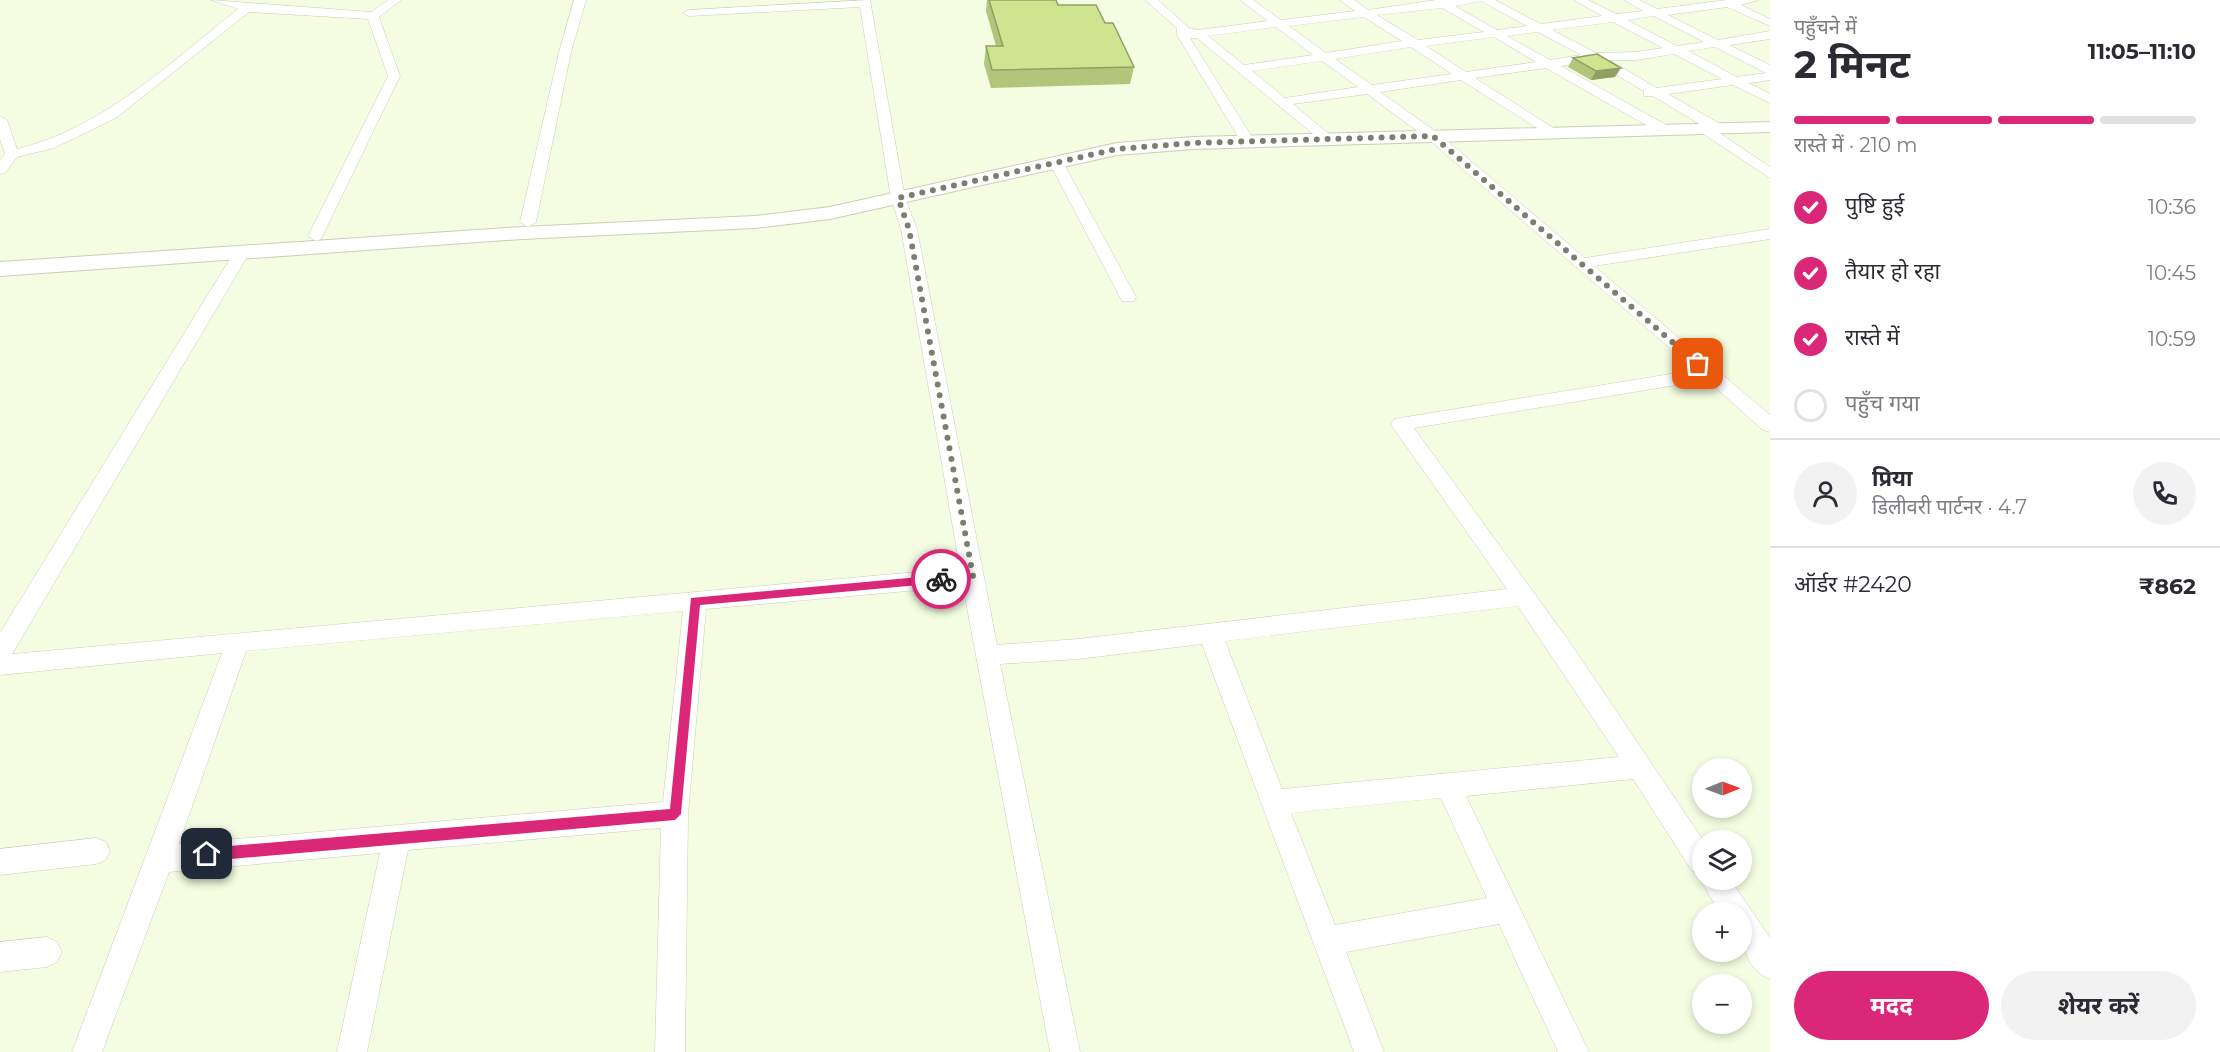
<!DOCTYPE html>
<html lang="hi">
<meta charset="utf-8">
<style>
body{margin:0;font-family:Montserrat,"Noto Sans Devanagari",sans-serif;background:#f2f2f3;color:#2b2b33;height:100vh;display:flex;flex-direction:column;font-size:22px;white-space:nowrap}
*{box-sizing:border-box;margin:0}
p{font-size:20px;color:#7c7c81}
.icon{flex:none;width:33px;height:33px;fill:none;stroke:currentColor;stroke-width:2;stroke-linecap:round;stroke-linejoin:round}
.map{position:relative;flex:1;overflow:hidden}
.sheet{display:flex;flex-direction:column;background:#fff;width:450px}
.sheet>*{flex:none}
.needle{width:39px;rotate:89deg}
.controls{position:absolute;left:1692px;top:758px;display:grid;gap:12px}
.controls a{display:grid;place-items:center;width:60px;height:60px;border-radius:50%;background:#fff;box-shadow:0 3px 9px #0003;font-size:30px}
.pin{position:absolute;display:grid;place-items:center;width:51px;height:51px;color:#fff;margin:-26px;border-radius:12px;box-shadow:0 3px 9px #0006}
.courier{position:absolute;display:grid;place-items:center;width:60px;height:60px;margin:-30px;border:4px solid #db2777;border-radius:50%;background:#fff;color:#222;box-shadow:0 2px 8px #0007}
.headline em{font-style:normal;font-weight:700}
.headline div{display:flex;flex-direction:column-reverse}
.headline{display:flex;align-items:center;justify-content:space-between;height:102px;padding:0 24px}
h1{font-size:39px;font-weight:700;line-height:45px}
.bar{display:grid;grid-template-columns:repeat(4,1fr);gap:9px 6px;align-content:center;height:72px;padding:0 24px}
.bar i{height:8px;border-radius:4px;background:#e1e1e2}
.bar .on{background:#db2777}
.bar p{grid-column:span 4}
.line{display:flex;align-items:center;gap:15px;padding:0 24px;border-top:2px solid #e1e1e2}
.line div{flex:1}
.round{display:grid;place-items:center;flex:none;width:63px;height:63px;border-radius:32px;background:#f2f2f3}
ol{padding:0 24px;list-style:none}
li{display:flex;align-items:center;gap:18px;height:66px}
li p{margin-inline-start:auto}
li .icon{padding:6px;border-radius:50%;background:#db2777;color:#fff;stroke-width:4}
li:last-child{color:#7c7c81}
li i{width:33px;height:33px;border:3px solid #e1e1e2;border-radius:50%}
.primary-button{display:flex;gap:12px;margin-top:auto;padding:12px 24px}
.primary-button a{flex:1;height:69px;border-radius:36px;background:#db2777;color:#fff;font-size:24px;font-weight:700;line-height:69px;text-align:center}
.primary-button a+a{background:#f2f2f3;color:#2b2b33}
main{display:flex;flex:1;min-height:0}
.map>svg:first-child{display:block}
</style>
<main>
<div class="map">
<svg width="1770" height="1052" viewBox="0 0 1770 1052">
<rect width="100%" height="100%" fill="#f4fce1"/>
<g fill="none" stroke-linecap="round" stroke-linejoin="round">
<g stroke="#c8d0b6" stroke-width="1">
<path id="street" d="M211,0L371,12L388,0H401L379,17L400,76L321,239L316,241L308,236L388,76L368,19L249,12L116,118L54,148L17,157L5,173L0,174V160L5,154L0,139V116L7,120L17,149C104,128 169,63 238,9Z
M574,0H586L571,52L536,222L528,227L520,222L559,52Z
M870,0L905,198L917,229L997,645L1078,639L1507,589L1394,429L1391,424L1394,419L1695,370L1428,139L1367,94L1293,104L1336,140L1329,144L1324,143L1197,38H1190L1255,142L1248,146L1243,145L1177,35V28L1145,0H1158L1189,28L1198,30L1268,21L1240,0H1253L1281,20L1355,11L1340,0H1354L1368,10L1436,0H1495L1541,24L1602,16L1574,0H1588L1616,14L1643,11L1624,0H1639L1657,9L1727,0H1759L1741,5L1770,19V26L1727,7L1668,15L1718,40L1770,31V39L1729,45L1770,65V80L1749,83L1770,94V103L1733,85L1668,94L1722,125L1724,128L1718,132L1770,167V178L1699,131L1697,128L1701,125L1653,96H1644V91L1592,61L1561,66L1668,126V132H1658L1546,68L1475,78L1555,129L1557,132L1550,136L1461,80L1380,92L1438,133L1585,258L1770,229V239L1594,266L1770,415V432L1763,430L1707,380L1414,428L1569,641L1703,840L1702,879H1730L1770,938V979C1741,967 1742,938 1742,912H1719L1700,879L1702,875L1692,871L1633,779L1466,796L1589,1052H1558L1499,924L1346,952L1384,1052H1354L1202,644L1078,659L1000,664L1080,1052H1050L963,586L706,609L688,814L685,1052H655L661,828L408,850L367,1052H337L380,853L169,872L102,1052H72L222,653L0,675V633L236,249L242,247L250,252L12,654L960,568L901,229L891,198L860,7L689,16L683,13L689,10ZM1482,1L1483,2L1527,26L1497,30L1455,6ZM1442,8L1484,32L1418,40L1377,15ZM1654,16L1704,42L1677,46L1627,20ZM1364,17L1402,41L1326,53L1289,26ZM1613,22L1663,48L1636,52L1596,53L1552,30ZM1276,27L1313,55L1244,65L1208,36ZM1538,32L1581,55L1550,60L1507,36ZM1494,37L1536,62L1466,72L1426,46ZM1411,47L1452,74L1372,85L1335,59ZM1715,47L1766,73L1737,77L1688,51ZM1674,54L1722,79L1657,88L1609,60H1636ZM1322,61L1358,87L1285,98L1252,71ZM1518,606L1619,757L1282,789L1225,641ZM683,611L663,802L179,844L246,651ZM1441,798L1487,898L1335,925L1291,813Z
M1057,160L1064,164L1136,297L1134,301H1122L1120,297L1050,164Z
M96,838L106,842L110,851L106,860L96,864L0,875V849Z
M47,937L57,942L62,952L57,962L47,967L0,972V942Z"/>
</g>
<g stroke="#c8d0b6" stroke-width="2">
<path id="secondary" d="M1770,122V132L1193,149L1117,155L830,219L755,228L522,239L0,276V262L522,227L755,216L830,207L1117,143L1193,137Z"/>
</g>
<use href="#street" fill="#fff" fill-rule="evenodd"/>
<use href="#secondary" fill="#fff" fill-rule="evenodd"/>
</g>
<path fill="#b1c57b" d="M987,0H1056L1058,5L1105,23L1134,67L1130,84L991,88L984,64L986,46H996L986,11Z
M1573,58L1615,77L1591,80L1568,67Z"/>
<path fill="#90a064" d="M1621,68L1615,77L1591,80L1596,71Z"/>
<path fill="#cee58f" stroke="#90a064" stroke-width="1.5" d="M989,0H1056L1058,5H1096L1105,23H1113L1134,67L992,70L986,46H1003Z
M1597,54L1621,68L1596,71L1573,58Z"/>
<path fill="#db2777" d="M941,575L947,579L941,583L700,605L681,814L675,820L207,861L201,854L207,848L670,809L691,598Z"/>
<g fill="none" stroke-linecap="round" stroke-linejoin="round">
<path stroke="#7a7f6e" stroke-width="6" stroke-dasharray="0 10.8" d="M941,579L973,576L909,229L898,198L1117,149L1193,143L1433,136L1698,364"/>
</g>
</svg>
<div class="controls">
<a><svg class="needle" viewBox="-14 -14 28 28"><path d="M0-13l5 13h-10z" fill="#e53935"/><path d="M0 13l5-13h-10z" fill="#7c7c81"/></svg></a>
<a><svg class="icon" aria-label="layers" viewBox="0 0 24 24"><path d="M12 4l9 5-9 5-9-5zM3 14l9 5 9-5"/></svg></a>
<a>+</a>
<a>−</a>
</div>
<div class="pin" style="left:1698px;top:364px;background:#ea580c"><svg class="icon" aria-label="bag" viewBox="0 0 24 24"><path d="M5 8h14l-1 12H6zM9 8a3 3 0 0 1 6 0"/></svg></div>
<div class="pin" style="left:207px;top:854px;background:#1f2937"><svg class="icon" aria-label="home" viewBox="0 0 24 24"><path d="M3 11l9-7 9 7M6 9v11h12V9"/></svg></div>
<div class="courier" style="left:941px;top:579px"><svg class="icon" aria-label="bike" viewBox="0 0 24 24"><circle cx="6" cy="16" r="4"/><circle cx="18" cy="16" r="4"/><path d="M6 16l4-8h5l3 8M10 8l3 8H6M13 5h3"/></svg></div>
</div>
<section class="sheet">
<div class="headline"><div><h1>2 मिनट</h1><p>पहुँचने में</p></div><em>11:05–11:10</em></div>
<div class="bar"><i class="on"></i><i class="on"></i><i class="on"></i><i></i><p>रास्ते में · 210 m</p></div>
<ol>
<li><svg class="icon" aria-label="check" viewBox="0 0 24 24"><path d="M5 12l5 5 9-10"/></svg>पुष्टि हुई<p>10:36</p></li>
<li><svg class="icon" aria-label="check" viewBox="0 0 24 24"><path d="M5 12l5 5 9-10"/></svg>तैयार हो रहा<p>10:45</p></li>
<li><svg class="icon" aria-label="check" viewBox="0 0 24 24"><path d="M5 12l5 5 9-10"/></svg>रास्ते में<p>10:59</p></li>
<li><i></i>पहुँच गया</li>
</ol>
<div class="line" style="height:108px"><a class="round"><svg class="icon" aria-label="person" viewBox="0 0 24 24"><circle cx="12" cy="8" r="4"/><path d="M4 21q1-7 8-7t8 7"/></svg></a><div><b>प्रिया</b><p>डिलीवरी पार्टनर · 4.7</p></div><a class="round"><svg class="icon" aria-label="phone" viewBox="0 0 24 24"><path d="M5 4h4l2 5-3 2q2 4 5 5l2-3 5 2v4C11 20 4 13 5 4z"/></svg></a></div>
<div class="line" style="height:78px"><div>ऑर्डर #2420</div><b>₹862</b></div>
<div class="primary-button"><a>मदद</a><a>शेयर करें</a></div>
</section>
</main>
